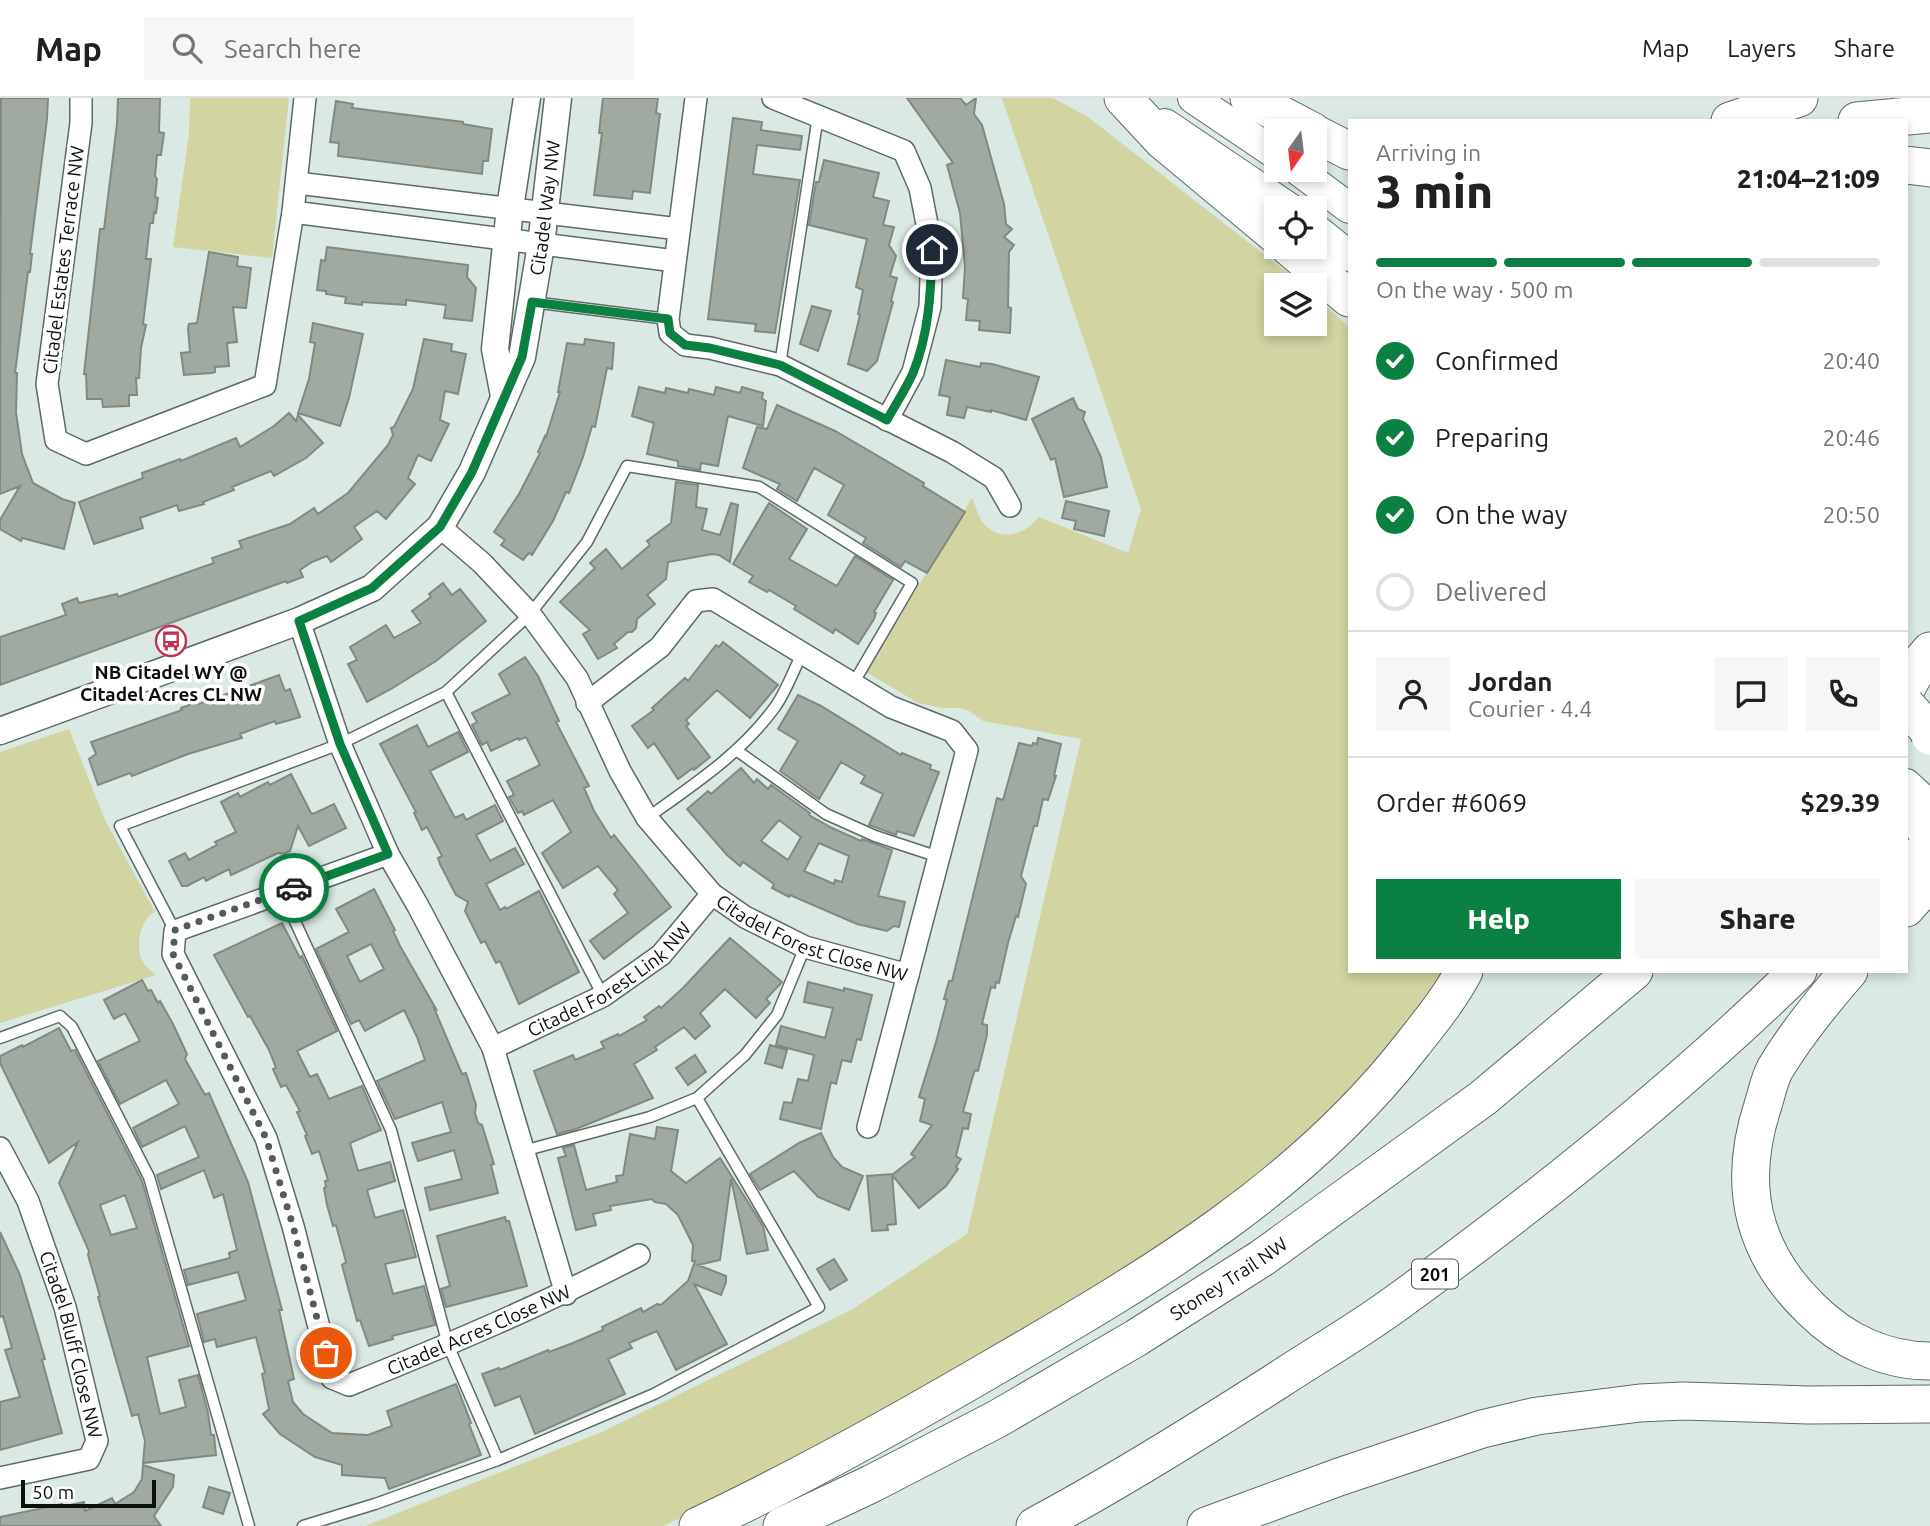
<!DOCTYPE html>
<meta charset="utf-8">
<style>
body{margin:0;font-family:Ubuntu,sans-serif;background:#f6f6f6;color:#202124;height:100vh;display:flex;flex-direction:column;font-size:26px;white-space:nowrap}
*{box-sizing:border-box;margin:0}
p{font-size:23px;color:#757577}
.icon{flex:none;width:38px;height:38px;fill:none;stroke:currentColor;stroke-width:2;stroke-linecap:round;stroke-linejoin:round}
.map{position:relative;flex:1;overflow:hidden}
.drawer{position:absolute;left:1348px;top:21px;width:560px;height:854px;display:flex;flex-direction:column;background:#fff;border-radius:0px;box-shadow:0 4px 10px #0003}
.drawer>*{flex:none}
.needle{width:46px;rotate:194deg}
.controls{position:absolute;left:1264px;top:21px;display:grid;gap:14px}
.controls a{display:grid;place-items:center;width:63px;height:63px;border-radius:0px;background:#fff;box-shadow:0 4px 10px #0003;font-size:35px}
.scale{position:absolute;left:21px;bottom:18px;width:135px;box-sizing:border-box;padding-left:7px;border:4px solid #0b100f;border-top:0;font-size:19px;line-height:24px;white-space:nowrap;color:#0b100f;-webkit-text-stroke:5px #fff;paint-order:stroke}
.pin{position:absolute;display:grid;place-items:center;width:60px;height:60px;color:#fff;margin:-30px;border:4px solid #fff;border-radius:50%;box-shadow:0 2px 7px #0007}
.courier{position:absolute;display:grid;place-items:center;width:70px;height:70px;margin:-35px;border:5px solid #0b8043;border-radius:50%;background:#fff;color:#222;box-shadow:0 2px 9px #0007}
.head em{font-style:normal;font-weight:800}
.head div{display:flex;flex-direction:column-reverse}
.head{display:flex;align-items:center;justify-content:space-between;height:119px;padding:0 28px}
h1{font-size:46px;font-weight:800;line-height:52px}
.bar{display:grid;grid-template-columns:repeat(4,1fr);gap:10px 7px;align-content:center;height:84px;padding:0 28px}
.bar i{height:9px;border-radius:5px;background:#e0e0e0}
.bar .active{background:#0b8043}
.bar p{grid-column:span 4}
.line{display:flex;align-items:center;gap:18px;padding:0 28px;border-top:2px solid #e0e0e0}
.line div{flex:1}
.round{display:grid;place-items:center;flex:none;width:74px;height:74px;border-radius:0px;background:#f6f6f6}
ol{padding:0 28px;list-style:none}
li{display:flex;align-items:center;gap:21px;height:77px}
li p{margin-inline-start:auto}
li .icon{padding:7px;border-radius:50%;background:#0b8043;color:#fff;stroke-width:4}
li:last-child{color:#757577}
li i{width:38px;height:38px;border:4px solid #e0e0e0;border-radius:50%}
.button{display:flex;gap:14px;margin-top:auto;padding:14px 28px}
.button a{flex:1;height:80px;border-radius:0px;background:#0b8043;color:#fff;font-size:28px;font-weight:800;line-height:80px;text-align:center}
.button a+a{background:#f6f6f6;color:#202124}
header{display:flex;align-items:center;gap:42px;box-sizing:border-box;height:98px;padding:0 35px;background:#fff;border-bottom:2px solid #e0e0e0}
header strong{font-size:33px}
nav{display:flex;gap:38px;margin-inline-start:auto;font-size:24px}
.search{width:490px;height:63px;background:#f6f6f6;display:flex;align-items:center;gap:18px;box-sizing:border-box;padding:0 24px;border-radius:0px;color:#757577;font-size:26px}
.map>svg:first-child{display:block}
</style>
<header>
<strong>Map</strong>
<div class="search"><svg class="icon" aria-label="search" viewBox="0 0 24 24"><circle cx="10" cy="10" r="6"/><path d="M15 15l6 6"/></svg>Search here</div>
<nav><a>Map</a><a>Layers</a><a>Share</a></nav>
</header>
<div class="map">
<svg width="1930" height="1428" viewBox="0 0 1930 1428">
<rect width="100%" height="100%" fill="#dae9e4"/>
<path fill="#d2d4a2" d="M190,0H289L272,160L173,149L189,36Z
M1002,0H1053L1088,19L1303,187H1276V226H1314V197L1349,229V873H1457L1313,1044L1093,1201L708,1407L663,1428H365L602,1334L851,1212L967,1136L1081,641L983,623L969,613L961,610H943L918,605L866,574L972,400C976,408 978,419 984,426C1002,445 1025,436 1039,419L1128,455L1141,411Z
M69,631L105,722L155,814C141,820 136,846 141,860C144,867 150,872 156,877L0,925V654Z"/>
<path fill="#a1aaa0" stroke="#818a80" stroke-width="2" fill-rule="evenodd" d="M1,0H48L47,21L30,156H32L30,174H28L15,275H17L16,315L22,356L33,385L62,401L75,405L64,451L22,440L21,443L0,431V422L20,388L0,396Z
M118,0H160L159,34L164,35L161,57H157L155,78L157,81L155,99L158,100L156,115L154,114L153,125H150L146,161H151L143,226L146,227L141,250L139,280H136L137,297H129V308L103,309L102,301H87L86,276H84L100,131H104L117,26Z
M603,0H658L656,15L660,16L650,95L633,93L632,101L594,97L602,35H599Z
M907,0H960L966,7L976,0L974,16L982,27L1004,106L1006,126L1012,131L1004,139L1014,147L1009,154L1008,209L1011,210L1010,235L979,232L980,223L966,222L968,201L963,200L965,169L960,115L947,67L953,65Z
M336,3L353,6L352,10L463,24V26L492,31L488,63H483L482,76L338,58L339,45L330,44Z
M733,20L762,24L761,32L802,38L800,52L757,47L753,76L800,82L775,235L755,233L756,226L708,221Z
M824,62L879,75L873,99L889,103L883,127L894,129L889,147L896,158L890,178L897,180L891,203L893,204L877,263L867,273L848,266L860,217L858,216L863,192L856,189L867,141L809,127L816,84H819Z
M327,149L468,167L467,179L476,190L472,223L444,220L446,207L406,202V207L362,204V207L345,205L346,199L326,196V193L317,192L321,162L325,163Z
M209,154L238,159L237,168L251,170L246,210L233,209L237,244L227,245L229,268L215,269V274L212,275L184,277L181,255L190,254L188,230L189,226L197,225Z
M812,208L831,213L818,253L800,246Z
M313,225L363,236L349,300L340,328L298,315L309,281L315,245L310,244Z
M424,241L452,246L451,253L466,256L458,296L445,293L440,322L449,326L431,363L418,357L408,380L415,386L386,421L377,413L354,429L362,441L331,464L327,458L312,464L300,472L303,479L287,485L286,483L0,587V539L66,517L62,506L77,500L79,505L117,496L118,499L214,465L212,460L242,450L239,443L290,426L314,410L318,416L348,395L388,347L393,337L391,330L394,329L413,291Z
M585,241L614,245L612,271L607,270L595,329L592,328L583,359L569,395L566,394L553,423L532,457L529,455L523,462L501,447L505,442L494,434L519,396L540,355L538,354L545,338L546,339L560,294H558L567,245L584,247Z
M946,262L980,269L981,265L992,266L1039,279L1026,322L991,312V314L967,309L964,320L947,317L950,299L939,297Z
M639,289L665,295L666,290L688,295L689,291L714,297L716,289L740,295L742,289L763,295L762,301L766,303L763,328L728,318L718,368L701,365L700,372L678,368V363L647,356L654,325L632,318Z
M1073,300L1078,311L1085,314L1083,321L1101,359L1107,389L1064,399L1055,360L1051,362L1032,321Z
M777,307L835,333L924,385L923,388L965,414L927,475L905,463L901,469L863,445L866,440L828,417L844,387L814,370L797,403L777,391L780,386L743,370L757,329L767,331Z
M289,315L296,323L298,317L323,345L306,360L274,378L271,373L232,389L234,392L203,404L204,406L179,413L177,407L140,420L143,430L94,446L79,404L143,380L142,375L180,361L181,363L236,340L240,349L274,328Z
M676,384L698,387L696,409L707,411L702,432L720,437L731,405L738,407L730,464L719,457L712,456L668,464L666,481L647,497L655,506L637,521L636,530L632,534H628L614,546L617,550L598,561L583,536L590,532L560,504L595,470L590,465L606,451L622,471L650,447L647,443L671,425Z
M1066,403L1109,413L1104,438L1074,431L1076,423L1062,420Z
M769,405L807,431L789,461L837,488L855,458L893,482L874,514L876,515L874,521L858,546L835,531L833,535L794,511L796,508L769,492L767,494L749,484L753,478L733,466Z
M443,485L452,497L460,491L486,523L436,563L391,591L367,604L348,566L357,562L350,549L386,527L394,540L421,525L412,513L431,499L429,496Z
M723,544L778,587L750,620L717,592L686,622L689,626L686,628L710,659L694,672L693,670L678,681L654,645L648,650L632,628L654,612L652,610L685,580L688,583L716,547L719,549Z
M525,559L538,578L559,623L556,624L589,688L584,690L594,713L611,740L614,737L671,809L604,861L590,843L628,815L614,796L618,792L598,768L563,790L542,755L571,734L553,702L524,717L522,713L518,715L509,699L514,697L507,683L540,667L526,639L519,642L518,640L491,653L487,644L482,647L472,627L477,624L472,615L510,596L499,576Z
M279,577L285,593L290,591L300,619L276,626L275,623L240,636L242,640L188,656L132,678L130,675L98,687L89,661L96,656L91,644L182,612L181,610L199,603V606Z
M798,597L821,608L901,657L902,655L931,667L930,671L939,674L914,738L897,733L896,737L869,727L883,696L861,685L865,678L841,664L819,701L780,673L798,643L778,631Z
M417,627L428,649L458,634L468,654L430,673L455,720L463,716L466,722L495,707L503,723L476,737L490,763L515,750L524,766L486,786L500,812L505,809L506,811L539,793L579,874L519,906L500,863L496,865L485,843L481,845L465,813L468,804L456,797L440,766L438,760L442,758L427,729L422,732L414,715L416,714L380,646Z
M1038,640L1061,646L1054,678H1056L1048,702L1043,701L1037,728H1034L1021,778L1026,786L1018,819L1016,818L1008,845L999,885L996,884L995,890L991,889L982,926L987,927V937L978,973L975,972L972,981L963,1014L971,1016L968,1031L963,1030L956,1058L961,1061L956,1069L958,1071L946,1088L919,1110L892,1077L915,1059L911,1056L932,1027L920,1023L925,1001L919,999L936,944L947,902L944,901L949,883H952L997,700L1003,702L1019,645L1032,648L1033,645L1037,646Z
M741,670L754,685L757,681L768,691L771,687L810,715L809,717L832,730L861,743L862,741L892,752L878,798L905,804L899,829L894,828L887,833L857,826L790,797L789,799L772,790L774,786L743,764L740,768L727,757L687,711L708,693L711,696ZM779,722L801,739L788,762L761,743ZM819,745L849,758L842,784L835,782L834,786L804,773Z
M291,676L311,715L313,716L334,706L346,730L309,748L298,728L290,753L284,756L278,755L231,777L229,771L206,783L204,779L187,788H182L169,763L185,755L189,762L217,747L215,744L236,734L221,704L238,695L240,699L268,684L270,687Z
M374,791L395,832L393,833L400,848L436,911L434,910L462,976L466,975L476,1007L475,1015L478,1025L482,1027L494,1066L491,1067L498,1095L430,1112L425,1090L462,1081L454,1052L418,1063L412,1045L451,1034L442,1004L395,1021L377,983L425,962L417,939L404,912L365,933L359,922L351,926L316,851L349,834L336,811ZM371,846L384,871L360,884L347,858Z
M282,825L300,860L302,858L337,933L297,953L310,979L317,976L329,1001L362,988L381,1032L350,1045L358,1073L390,1064L395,1083L367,1092L375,1120L403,1112L416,1159L385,1166L393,1196L424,1188L435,1227L392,1238L393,1241L369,1248L360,1222L357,1223L342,1167L346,1164L336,1127L333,1128L327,1107L324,1090L326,1089L325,1083L328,1082L319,1053L312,1056L305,1038L307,1037L297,1014L300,1013L286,987L281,989L273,971L276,970L269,952L250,918L248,919L214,857Z
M730,840L782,884L766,901L770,905L756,920L725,891L700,915L710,928L695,941L684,929L655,949L657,952L634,966L653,1000L576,1031L557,1036L534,973L573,957L575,962L604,950L601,944L618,936L619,938L647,922L644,919L659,908L661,910L683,890Z
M142,882L148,893L151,892L158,905L160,903L173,926L187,956L185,961L205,997L209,995L248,1084L282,1212H279L294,1281L288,1283L293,1304L303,1316L332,1335L368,1337L392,1328L387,1313L456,1286L471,1325L469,1326L481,1357L389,1391L385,1380L342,1377V1367L315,1359L280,1336L263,1316L269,1311L262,1276L265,1275L256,1239L217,1249L215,1241L204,1244L197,1216L246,1202L238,1174L188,1187L184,1172L230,1160L229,1155L237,1152L223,1096L214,1100L204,1072L161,1091L157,1077L199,1059L185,1028L142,1049L133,1030L179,1006L166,982L120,1006L98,963L140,943L125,915L114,921L104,902Z
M808,884L844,893V890L872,897L861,942L857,941L851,964L842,962L836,986L831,984L821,1031L780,1021L784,1004L792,1005L798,981L808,983L814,957L776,947L781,928L825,940L833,910L804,904Z
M59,930L71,953L75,952L142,1083L189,1248L147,1259L160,1316L186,1309L179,1282L198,1277L208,1315L211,1337H214L216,1357L143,1365L145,1343L138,1316L132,1318L98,1199L100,1198L88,1157L89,1153L59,1085L78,1044L49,1065L0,965V958L22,947L23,949ZM125,1097L137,1130L111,1137L100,1107Z
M770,947L787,952L782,970L765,965Z
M695,957L706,974L688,987L676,970Z
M657,1029L678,1032L671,1073L686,1085L720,1060L763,1128L768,1152L747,1156L731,1081L720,1162L698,1167L726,1178V1184L721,1197L694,1186L727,1246L676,1272L657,1233L629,1245L632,1250L608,1261L625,1296L535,1336L520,1298L495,1308L482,1276L499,1270L500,1272L548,1252L549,1254L573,1245L603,1232L602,1229L641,1210L643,1214L657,1206L661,1207L688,1183L695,1163H692L693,1147L678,1117L666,1106L655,1104L652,1101L610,1108L611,1112L593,1116L596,1127L576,1132L558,1060L566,1058L563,1050L574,1047L586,1092L617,1084L616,1078L623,1077L630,1036L655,1041Z
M821,1035L833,1059L842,1069L863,1078L849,1112L818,1099L794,1073L760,1092L750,1076L799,1045Z
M892,1076L896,1126L887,1127L888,1132L872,1133L867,1078Z
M505,1119L506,1123H509L527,1188L446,1209L441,1191L450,1188L437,1138Z
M0,1134L20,1177L45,1261L42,1262L62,1335L0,1352V1304L20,1299L5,1252L12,1250L3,1218L0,1219Z
M834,1161L847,1182L830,1192L817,1171Z
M143,1367L174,1377L173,1389L154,1418L161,1428H0V1419L62,1406V1409L84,1404L85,1413L112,1400L115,1406L134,1394L142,1381Z
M209,1389L230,1395L223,1416L203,1409Z"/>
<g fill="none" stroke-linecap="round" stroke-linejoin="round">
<g stroke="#5d6a66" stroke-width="13">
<path id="service" d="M532,204L668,221
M780,267L818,18
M446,594L603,898
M736,652L826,716L875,738L939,759
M647,720C693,687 741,656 775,609C786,594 793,573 802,556
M282,795L391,1032L448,1247L498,1362
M175,833L120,728L340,646L446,594L530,516L587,444L627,368L759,389L912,485L853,586
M0,940L60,918L72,929L149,1079L249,1428
M523,1053L650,1019L697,1000L745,957L777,917L805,849
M303,1428L375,1406L498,1362L654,1296L819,1209L697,1000"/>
</g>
<g stroke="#5d6a66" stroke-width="24">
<g id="minor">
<path d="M81,0V25L47,286L56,342L86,356L265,287L293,114L305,0"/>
<path d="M696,0L668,221L670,235L685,247L710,250L780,267L952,354L994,380L1010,408"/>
<path d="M773,0L904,53L920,90L932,152L930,209L913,274L887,322"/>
<path d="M297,85L679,131"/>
<path d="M293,114L675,163"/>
<path id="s1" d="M440,429L482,465L530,516L577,580L620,673L647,720L712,796L745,819L805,849L908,877"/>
<path d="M299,523L340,646L388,756L418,808L493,950L566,1196"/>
<path d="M587,605L660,549L696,503L713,501L891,609L952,633L967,652L868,1029"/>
<path id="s2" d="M388,756L175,833L173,856L266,1040L293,1128L332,1280L349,1287C448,1247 545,1206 639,1157"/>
<path id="s3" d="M493,950L603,898L661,857L712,796"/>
<path id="s4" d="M0,1050L28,1103L65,1209L97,1343L89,1361L0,1380"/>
</g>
</g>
<g stroke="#5d6a66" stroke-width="29">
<g id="tertiary">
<path d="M504,298L495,251L510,110L527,0"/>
<path id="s5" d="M0,633L299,523L372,490L440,429L472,374L522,259L541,147L558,0"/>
</g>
</g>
<g stroke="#5d6a66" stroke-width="32">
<path id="secondary" d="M1193,0L1276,56
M1165,26L1289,110
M1298,72L1349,110
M1314,130L1349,158
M1906,686L1930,708"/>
</g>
<g stroke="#5d6a66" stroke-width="39">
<g id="motorway">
<path d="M1123,0L1162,42L1276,137"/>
<path d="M1249,0L1312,33"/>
<path d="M1730,23L1799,0"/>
<path d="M1857,23L1930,16"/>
<path d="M1314,35L1349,53"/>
<path d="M1906,67L1930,70"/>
<path d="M1289,149L1349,200"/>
<path d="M1906,591L1920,565L1930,553"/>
<path d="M1906,710L1930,736"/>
<path d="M1906,768L1930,748"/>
<path d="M1906,810L1930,783"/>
<path d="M1849,873C1822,904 1796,936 1775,971C1769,982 1767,995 1763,1007C1737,1086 1751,1153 1811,1211C1843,1243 1885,1263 1930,1263"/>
<path d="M698,1428C802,1379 902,1323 1001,1265C1153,1177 1303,1088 1412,947C1431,923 1450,900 1464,873"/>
<path id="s6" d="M782,1428L871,1386L997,1321L1136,1240L1262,1160L1483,1000L1634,873"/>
<path d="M1035,1428C1119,1383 1200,1332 1280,1281C1318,1256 1358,1233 1395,1206C1536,1104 1673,995 1798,873"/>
<path d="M1206,1428L1339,1379L1482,1331L1537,1318L1640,1305L1683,1303L1808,1307L1930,1306"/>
</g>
</g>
<use href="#service" stroke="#fff" stroke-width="10"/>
<use href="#minor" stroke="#fff" stroke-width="21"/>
<use href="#tertiary" stroke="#fff" stroke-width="26"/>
<use href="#secondary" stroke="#fff" stroke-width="30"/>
<use href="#motorway" stroke="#fff" stroke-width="37"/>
<g stroke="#5d6a66" stroke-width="39" stroke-linecap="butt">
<path id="motorway-bridge" d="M1906,607L1928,632L1930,638"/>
</g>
<use href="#motorway-bridge" stroke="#fff" stroke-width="37"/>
</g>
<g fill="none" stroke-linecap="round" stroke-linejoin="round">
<path stroke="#535c5a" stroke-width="7" stroke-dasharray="0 12.6" d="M294,790L175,832L173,856L266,1040L293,1128L326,1255"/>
<path stroke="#0b8043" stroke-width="9" d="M294,790L388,756L340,646L299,523L372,490L440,429L472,374L522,259L532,204L668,221L670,235L685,247L710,250L780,267L887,322C895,307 906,291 913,275C929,236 931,193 932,152"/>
</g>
<defs>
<g id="bus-ring" transform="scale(1.575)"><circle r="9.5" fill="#fff" stroke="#c13150" stroke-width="1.5"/><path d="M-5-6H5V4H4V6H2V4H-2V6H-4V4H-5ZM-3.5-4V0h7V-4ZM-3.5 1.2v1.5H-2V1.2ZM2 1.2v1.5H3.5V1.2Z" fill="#c13150"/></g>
</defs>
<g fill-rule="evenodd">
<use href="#bus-ring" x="171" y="543"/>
</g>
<g text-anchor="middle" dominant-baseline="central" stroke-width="7" stroke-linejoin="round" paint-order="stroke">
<rect fill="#fff" stroke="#545857" stroke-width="2" x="1412" y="1161.5" width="46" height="29" rx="5"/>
<g font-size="18" font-weight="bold" fill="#0b100f">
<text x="1435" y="1176">201</text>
</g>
<g font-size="19" fill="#0b100f" stroke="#fff">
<text stroke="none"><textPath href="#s5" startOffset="830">Citadel Way NW</textPath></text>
<text transform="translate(63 162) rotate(-83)">Citadel Estates Terrace NW</text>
<text stroke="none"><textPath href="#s1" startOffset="572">Citadel Forest Close NW</textPath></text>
<text stroke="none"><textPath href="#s3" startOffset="136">Citadel Forest Link NW</textPath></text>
<text stroke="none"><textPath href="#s6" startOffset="511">Stoney Trail NW</textPath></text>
<text stroke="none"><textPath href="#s2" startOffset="864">Citadel Acres Close NW</textPath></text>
<text stroke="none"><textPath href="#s4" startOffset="210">Citadel Bluff Close NW</textPath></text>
</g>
<g font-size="19" font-weight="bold" fill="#0b100f" stroke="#fff">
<text x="171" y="574">NB Citadel WY @<tspan x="171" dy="22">Citadel Acres CL NW</tspan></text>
</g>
</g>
</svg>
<div class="controls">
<a><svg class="needle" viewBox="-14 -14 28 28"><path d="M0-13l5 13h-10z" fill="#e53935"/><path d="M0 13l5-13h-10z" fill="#757577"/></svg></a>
<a><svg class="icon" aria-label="locate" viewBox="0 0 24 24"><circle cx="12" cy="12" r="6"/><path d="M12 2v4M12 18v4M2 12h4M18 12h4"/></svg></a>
<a><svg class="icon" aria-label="layers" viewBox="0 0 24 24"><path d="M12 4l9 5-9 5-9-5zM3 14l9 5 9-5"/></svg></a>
</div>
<div class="scale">50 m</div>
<div class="pin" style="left:326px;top:1255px;background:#ea580c"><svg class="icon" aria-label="bag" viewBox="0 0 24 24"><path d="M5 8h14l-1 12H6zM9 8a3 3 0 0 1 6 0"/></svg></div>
<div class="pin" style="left:932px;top:152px;background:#1f2937"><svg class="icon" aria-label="home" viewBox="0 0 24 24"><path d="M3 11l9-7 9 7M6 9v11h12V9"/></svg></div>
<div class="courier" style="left:294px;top:790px"><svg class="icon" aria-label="car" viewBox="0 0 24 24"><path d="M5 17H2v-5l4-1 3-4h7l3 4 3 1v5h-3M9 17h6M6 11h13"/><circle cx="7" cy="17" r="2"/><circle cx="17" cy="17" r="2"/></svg></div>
<section class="drawer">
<div class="head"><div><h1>3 min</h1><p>Arriving in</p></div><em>21:04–21:09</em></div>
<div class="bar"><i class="active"></i><i class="active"></i><i class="active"></i><i></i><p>On the way · 500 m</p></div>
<ol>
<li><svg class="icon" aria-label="check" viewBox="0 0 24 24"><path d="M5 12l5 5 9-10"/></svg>Confirmed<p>20:40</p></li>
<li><svg class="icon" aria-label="check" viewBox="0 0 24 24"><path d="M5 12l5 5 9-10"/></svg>Preparing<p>20:46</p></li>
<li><svg class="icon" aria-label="check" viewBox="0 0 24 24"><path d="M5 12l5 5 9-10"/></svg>On the way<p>20:50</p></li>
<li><i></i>Delivered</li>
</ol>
<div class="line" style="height:126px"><a class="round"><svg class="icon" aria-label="person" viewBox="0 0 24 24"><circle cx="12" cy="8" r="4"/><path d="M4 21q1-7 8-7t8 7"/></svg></a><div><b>Jordan</b><p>Courier · 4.4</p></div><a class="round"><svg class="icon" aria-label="chat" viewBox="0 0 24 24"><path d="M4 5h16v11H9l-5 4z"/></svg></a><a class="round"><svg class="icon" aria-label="phone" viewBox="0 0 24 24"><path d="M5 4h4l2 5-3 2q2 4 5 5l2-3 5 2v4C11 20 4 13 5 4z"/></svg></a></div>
<div class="line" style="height:91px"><div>Order #6069</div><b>$29.39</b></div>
<div class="button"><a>Help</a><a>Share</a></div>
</section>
</div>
